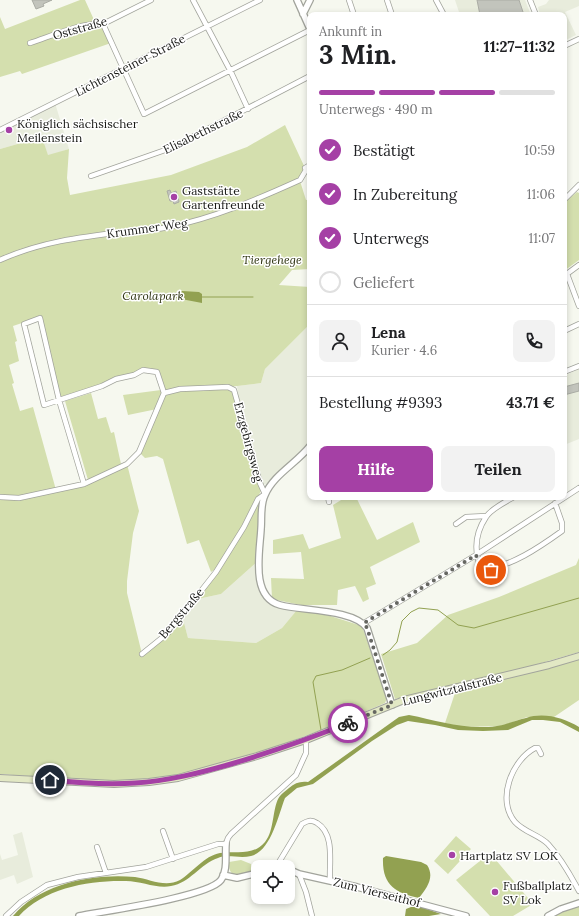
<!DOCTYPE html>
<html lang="de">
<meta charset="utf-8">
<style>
body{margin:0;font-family:Lora,serif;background:#f2f2f2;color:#202124;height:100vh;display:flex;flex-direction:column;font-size:15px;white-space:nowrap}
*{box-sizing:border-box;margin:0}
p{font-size:13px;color:#757577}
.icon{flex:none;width:22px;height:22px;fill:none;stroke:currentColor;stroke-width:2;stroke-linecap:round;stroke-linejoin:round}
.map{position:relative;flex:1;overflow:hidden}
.details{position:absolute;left:307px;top:12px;width:260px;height:488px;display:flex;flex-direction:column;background:#fff;border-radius:8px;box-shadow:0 2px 6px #0003}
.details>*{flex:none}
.fabs{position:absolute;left:251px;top:860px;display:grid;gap:8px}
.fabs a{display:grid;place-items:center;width:44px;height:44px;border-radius:8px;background:#fff;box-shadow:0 2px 6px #0003;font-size:20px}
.pin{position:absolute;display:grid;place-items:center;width:34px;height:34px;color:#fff;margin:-17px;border:2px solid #fff;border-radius:50%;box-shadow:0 1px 4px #0007}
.courier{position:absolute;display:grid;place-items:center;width:40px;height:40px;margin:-20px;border:3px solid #a540a5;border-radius:50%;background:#fff;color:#222;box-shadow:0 1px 5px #0007}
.headline em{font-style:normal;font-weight:700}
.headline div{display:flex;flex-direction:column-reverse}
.headline{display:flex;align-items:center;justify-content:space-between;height:68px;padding:0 12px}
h1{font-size:26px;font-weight:700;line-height:30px}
.bar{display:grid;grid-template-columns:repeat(4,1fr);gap:6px 4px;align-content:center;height:48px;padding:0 12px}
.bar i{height:5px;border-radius:3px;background:#e0e0e0}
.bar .on{background:#a540a5}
.bar p{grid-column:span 4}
.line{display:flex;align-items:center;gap:10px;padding:0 12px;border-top:1px solid #e0e0e0}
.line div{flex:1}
.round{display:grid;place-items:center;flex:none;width:42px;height:42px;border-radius:8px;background:#f2f2f2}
ol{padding:0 12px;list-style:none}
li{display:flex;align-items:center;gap:12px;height:44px}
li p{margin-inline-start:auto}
li .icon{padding:4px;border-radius:50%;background:#a540a5;color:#fff;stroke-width:4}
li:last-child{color:#757577}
li i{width:22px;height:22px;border:2px solid #e0e0e0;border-radius:50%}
.action{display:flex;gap:8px;margin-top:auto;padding:8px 12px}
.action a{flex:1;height:46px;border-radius:8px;background:#a540a5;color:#fff;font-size:16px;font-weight:700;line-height:46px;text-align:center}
.action a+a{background:#f2f2f2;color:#202124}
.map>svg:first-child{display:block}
</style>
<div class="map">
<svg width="579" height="916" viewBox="0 0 579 916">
<rect width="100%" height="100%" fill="#f6f8ef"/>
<path fill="#e8ecdc" d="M455,0H525L531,15H460Z
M549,0H579V6L565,12L576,35L564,41V15H540L538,7L546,4Z
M55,103L69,149L48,156L42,137L0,149V130Z
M310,324V446L271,485L262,484L239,401L237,386L261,383L265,369Z
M579,369V439L564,445V376Z
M259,560L262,588L273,602L299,608L282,628L256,643L188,638L182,615L193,600L221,594Z
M22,832L33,877L17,884L14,875L0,880V854L2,860L18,855L13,835Z"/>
<path fill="#d4dfae" d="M80,0H85L95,22L103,24L111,43L22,74L20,71L0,77V17L5,29Z
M285,125L305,168L300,181L306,200L310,199V269L292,270L279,285L310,287V324L265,369L261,383L229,387L234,390L250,445L248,451L261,491L242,526L217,568L211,572L199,540L187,544L163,459L157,456L145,458L139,452L157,409L128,415L123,395L161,390L156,372L146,370L59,399L40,317L13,326L17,341L15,342L19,361L9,365L14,383L12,384L20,411L33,407L56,490L84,484L127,464L139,511L133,533L127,581V593L142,654L168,633L182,615L188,638L256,643L282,628L297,610L321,613L362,626L387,698L385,703C328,728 271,751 211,766C189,772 166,778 143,779C95,783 47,777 0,774V149L42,137L48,155L69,149L67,178L70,195L171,175L247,147Z
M577,192L579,193V260L564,271V203Z
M91,393L98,419L106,417L111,433L114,432L121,464L88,480L65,401Z
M265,494L259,560L221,594L193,600L214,575L258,499Z
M346,497H356L377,540L413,522L420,542L370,567L376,584L366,588L369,599L363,602L355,586L338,590L337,605H301L272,599L271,578L304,579L301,552L273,554V540L303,534L309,549L341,538L333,505Z
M579,558V652L514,671L395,699L381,654L417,643L448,615L499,597L576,565Z
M579,658V700L554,717H527L502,726L460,727L445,723L456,690L493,682Z
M456,836L471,849L448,874L434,861Z
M490,853L533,904L513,916H490L456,880Z
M241,860L251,864L252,871C240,874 228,880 229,862Z
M579,903V916H548Z"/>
<path fill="#92a151" d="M182,291L199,292L202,294V303L176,298L170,295Z
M409,715C435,720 458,728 485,727C502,727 510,722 526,718C544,712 564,718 579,727V732L560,722L543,720H532L508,730L483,731L458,730L435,725L408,721L397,725L372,741L313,784L297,788L285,798C278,816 271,851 251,856C240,859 228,854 218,858C200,864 190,883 171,886C157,889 141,881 126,881C90,880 44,888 19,916H13C40,883 95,873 135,877C150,879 165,888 180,880C193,872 204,856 220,853C237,850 252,857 265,842C275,830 272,806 280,796C282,793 286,791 289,788C295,783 300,781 308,782L399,717Z
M386,856L421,862L427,865C435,877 427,888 419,898C395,893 382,885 383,858Z
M411,907H421L441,914L429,916H405L406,909Z"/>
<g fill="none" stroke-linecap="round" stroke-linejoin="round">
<path stroke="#92a151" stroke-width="1" d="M202,297H253
M383,655L390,650L397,642L402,621L411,612L419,608L438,610L458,625L474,628L579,598
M321,730L313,682L316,676L342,670L370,658"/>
</g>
<path fill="#c2c4bc" stroke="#aaaca4" d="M32,0H52L43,4L44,6L36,9Z
M477,0H519L524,15H480Z
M170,190L171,193L176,191L177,195H178L179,202L174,204L173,201H170L167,191Z
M579,383V391L564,395V387Z"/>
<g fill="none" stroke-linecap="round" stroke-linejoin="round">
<g stroke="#a2a49c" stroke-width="6">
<path id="minor" d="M193,0L230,70L248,109
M349,0L354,15
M387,0L392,15
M436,0L444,15
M530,0L536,15
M103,24L144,114L310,30
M30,43C49,37 85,21 103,24L151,0
M564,46L579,39
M0,130L260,0
M91,176L171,148L310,76
M564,200L579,185
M0,260C40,242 80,237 124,232C139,231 154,230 169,227C214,218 258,199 300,180L306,170L305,168L310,165
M567,274L579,306
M564,276L579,265
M564,331L579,324
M564,372L579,366
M84,484L59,400L40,318L24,324L44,405L102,386L116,379L134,375L143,370L157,372L164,393
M0,497L19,498L84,484L127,464L139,452L164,393
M328,497L329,502
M514,497C505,502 491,509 486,517C474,535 474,553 482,571C513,565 537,549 562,531V523L555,503
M456,524L466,517L486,516
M364,623L476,555L579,488
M142,654L168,633L216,572L244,527L258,499L265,494L260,483L234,390L228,387L180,389L164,393
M541,754L538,748H535C512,760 496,800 515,822C524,832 539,835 548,844C559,856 571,876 579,891
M163,831L173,859
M97,847L106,873
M276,867L302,824C307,821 311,819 317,823C335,834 329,862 330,880
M299,874L306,892L312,916
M6,916L21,902L47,885L78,877L146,867L218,844H226L228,838L231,834L296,775L306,753V740"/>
</g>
<g stroke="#a2a49c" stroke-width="8">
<path id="tertiary" d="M297,0L310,29
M303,14L310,0
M310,446C297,463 273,475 265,495C260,505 262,518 261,529C260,551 250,597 280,605C302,611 353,609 367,628L392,705
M288,869L299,874L357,887L466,916
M223,875L237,878L258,873
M79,916C104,911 208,897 221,880C228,870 225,855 226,844
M548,916L561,909L579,903"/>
</g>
<g stroke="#a2a49c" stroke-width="8">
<path id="secondary" d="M0,778L114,784L149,782L178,778L257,756L306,740L404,700L549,665L579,656"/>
</g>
<use href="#minor" stroke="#fff" stroke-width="4.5"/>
<use href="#tertiary" stroke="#fff" stroke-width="5.5"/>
<use href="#secondary" stroke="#e2e8c4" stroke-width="6"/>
</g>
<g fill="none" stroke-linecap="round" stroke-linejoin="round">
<path stroke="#666762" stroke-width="4" stroke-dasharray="0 7.2" d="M348,723L392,705L367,628L364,623L476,555L482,571L491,570"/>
<path stroke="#a540a5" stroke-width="5" d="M50,780C79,783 107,785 135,783C168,781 199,773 231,764C271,752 309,739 348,723"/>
</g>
<g fill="#a540a5" stroke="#fff" stroke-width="1.5">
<circle cx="9" cy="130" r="4"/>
<circle cx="174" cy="197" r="4"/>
<circle cx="452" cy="855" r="4"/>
<circle cx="495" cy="892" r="4"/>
</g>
<g text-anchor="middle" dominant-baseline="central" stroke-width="3" stroke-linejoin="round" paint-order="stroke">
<g font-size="12" fill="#181916" stroke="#fff">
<text transform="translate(80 28) rotate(-16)">Oststraße</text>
<text transform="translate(130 65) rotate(-27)">Lichtensteiner Straße</text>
<text transform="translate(203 131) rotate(-26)">Elisabethstraße</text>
<text transform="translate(147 228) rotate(-8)">Krummer Weg</text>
<text transform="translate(249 442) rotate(75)">Erzgebirgsweg</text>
<text transform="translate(181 613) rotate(-50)">Bergstraße</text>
<text transform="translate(452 689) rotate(-14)">Lungwitztalstraße</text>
<text transform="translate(377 892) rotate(14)">Zum Vierseithof</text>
</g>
<g font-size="12" fill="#181916" stroke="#fff" text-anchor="start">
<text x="17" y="123">Königlich sächsischer<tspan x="17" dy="14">Meilenstein</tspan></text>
<text x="182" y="190">Gaststätte<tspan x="182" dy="14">Gartenfreunde</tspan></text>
<text x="460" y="855">Hartplatz SV LOK</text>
<text x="503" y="885">Fußballplatz<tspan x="503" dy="14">SV Lok</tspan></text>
</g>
<g font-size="12" font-style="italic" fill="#303613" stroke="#fff">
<text x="272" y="259">Tiergehege</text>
<text x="153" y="295">Carolapark</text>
</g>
</g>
</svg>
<div class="fabs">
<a><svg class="icon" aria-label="locate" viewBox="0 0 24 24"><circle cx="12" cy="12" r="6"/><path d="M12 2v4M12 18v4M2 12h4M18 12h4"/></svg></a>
</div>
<div class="pin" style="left:491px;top:570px;background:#ea580c"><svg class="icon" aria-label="bag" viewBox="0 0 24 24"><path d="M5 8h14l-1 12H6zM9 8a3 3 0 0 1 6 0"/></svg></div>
<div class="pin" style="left:50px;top:780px;background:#1f2937"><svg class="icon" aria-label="home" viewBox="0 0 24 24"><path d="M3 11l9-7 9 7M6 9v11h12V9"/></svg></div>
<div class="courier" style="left:348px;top:723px"><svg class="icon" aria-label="bike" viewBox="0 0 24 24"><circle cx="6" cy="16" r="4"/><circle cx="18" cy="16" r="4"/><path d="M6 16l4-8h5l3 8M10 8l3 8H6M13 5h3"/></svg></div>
<section class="details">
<div class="headline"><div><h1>3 Min.</h1><p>Ankunft in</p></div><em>11:27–11:32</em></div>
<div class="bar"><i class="on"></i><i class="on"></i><i class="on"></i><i></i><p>Unterwegs · 490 m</p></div>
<ol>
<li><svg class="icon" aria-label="check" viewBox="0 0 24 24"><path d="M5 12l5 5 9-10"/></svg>Bestätigt<p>10:59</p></li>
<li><svg class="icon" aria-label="check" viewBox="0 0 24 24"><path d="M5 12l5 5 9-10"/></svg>In Zubereitung<p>11:06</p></li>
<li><svg class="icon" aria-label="check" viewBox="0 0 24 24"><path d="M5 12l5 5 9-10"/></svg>Unterwegs<p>11:07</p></li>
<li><i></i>Geliefert</li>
</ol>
<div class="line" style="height:72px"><a class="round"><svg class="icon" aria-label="person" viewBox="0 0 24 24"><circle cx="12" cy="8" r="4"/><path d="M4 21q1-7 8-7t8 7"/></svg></a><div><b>Lena</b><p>Kurier · 4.6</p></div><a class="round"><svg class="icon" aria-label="phone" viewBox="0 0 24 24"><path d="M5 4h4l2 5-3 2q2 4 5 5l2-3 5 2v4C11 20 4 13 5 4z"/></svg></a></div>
<div class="line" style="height:52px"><div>Bestellung #9393</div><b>43.71 €</b></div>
<div class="action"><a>Hilfe</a><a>Teilen</a></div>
</section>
</div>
